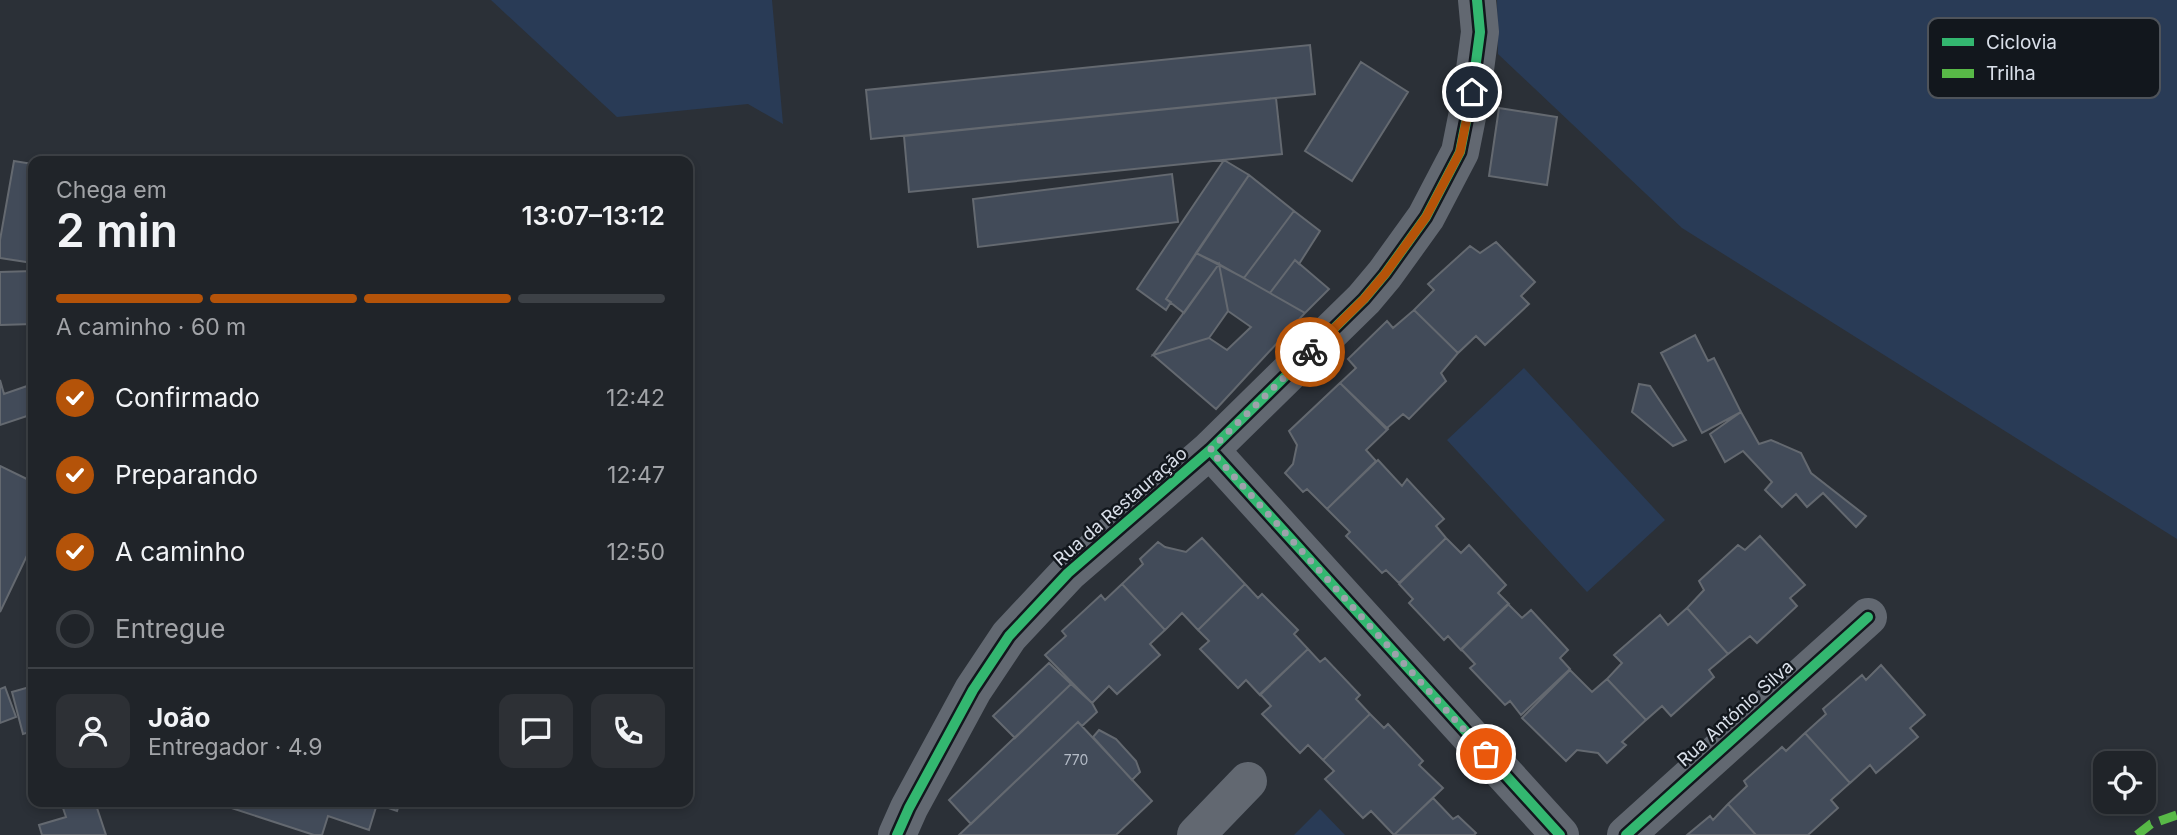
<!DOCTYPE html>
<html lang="pt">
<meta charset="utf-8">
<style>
body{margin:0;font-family:Inter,sans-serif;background:#2d3035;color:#f1f3f6;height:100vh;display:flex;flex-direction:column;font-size:26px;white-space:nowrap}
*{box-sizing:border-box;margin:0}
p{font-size:23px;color:#a2a4a8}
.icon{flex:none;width:38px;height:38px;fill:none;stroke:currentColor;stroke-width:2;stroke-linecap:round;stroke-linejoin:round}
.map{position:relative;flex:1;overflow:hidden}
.panel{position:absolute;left:28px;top:156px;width:665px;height:651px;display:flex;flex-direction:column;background:#202429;border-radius:14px;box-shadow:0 4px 10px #0003,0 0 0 2px #3d4146}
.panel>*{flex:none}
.fabs{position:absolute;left:2093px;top:751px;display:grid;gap:14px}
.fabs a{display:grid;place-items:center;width:63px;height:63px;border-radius:14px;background:#202429;box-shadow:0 4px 10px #0003,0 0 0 2px #3d4146;font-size:35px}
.pin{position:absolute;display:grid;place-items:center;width:60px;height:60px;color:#fff;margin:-30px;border:4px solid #fff;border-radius:50%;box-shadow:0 2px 7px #0007}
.courier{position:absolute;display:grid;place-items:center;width:70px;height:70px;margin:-35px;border:5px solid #b45309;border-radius:50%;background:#fff;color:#222;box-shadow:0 2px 9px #0007}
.overview em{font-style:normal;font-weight:600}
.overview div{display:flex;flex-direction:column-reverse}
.overview{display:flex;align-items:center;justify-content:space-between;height:119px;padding:0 28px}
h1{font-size:46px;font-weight:600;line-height:52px}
.bar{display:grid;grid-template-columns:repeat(4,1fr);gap:10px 7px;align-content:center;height:84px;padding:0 28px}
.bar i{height:9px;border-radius:5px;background:#3d4146}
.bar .current{background:#b45309}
.bar p{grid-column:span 4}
.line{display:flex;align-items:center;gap:18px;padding:0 28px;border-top:2px solid #3d4146}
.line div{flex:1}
.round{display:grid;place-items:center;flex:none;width:74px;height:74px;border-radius:14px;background:#2d3035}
ol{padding:0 28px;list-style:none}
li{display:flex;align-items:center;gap:21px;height:77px}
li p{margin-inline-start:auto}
li .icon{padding:7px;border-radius:50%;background:#b45309;color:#fff;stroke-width:4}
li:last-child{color:#a2a4a8}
li i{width:38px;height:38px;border:4px solid #3d4146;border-radius:50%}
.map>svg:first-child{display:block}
</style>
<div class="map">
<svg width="2177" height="835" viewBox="0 0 2177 835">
<rect width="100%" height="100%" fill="#2b3037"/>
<path fill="#293b56" d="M491,0H772L783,124L748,104L617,117Z
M1497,0H2177V539L1682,228L1498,54Z
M1524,368L1665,520L1587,592L1447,440Z
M1320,809L1345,835H1294Z"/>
<path fill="#424b59" stroke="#646970" stroke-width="2" d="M1310,45L1315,94L871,139L866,90Z
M1361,62L1408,92L1352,181L1305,151Z
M1276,98L1282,154L909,192L904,136Z
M1499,108L1557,117L1547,185L1489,176Z
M1224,160L1249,175L1166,299L1171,302L1166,310L1137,289Z
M14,161L33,164V263L0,258V240Z
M1172,174L1178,222L978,247L973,199Z
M1249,175L1294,211L1244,278L1196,253Z
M1294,211L1320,231L1299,264L1295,260L1270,293L1244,278Z
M1496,242L1535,282L1521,296L1529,304L1485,345L1476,336L1458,353L1414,310L1434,290L1428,284L1470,246L1480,253Z
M1196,253L1219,264L1184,313L1166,299Z
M1295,260L1329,289L1305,313L1270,293Z
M1219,264L1305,313L1216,409L1153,355L1209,338L1227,350L1251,327L1228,311Z
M1219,264L1228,311L1209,338L1153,355Z
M33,271V324L0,325V272Z
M1414,310L1458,353L1441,373L1446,381L1409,419L1403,414L1386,429L1340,383L1356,368L1348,359L1387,321L1393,328Z
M1695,335L1708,361L1714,358L1741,412L1702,433L1661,353Z
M0,380L4,394L33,384V414L0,425Z
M1340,383L1388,429L1366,450L1376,461L1327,509L1307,489L1303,492L1285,473L1293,464L1297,445L1289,431Z
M1639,384L1650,386L1686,440L1673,446L1632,412Z
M1741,412L1759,444L1771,440L1801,453L1811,473L1866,516L1856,527L1823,493L1807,507L1796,494L1782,507L1765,490L1772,482L1743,451L1725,462L1710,434Z
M1378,460L1402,486L1407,479L1444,519L1436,526L1446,538L1399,583L1386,570L1382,573L1346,536L1350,532L1327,509Z
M0,466L33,482V543L0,612Z
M1760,536L1805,585L1790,598L1797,606L1757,643L1750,636L1728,654L1687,608L1704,590L1699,581L1738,545L1745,550Z
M1202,538L1245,584L1198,630L1182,613L1165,630L1122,584L1143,564L1140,559L1158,542L1165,547L1186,552Z
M1446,538L1461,553L1469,545L1506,585L1498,593L1509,604L1461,650L1448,636L1444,640L1409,603L1413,599L1399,584Z
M1122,584L1165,630L1150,644L1160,655L1117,694L1109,686L1092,703L1045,655L1066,636L1062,631L1101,595L1105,600Z
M1245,584L1258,598L1262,594L1298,630L1294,634L1308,649L1260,695L1246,680L1238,688L1200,649L1209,641L1198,630Z
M1508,604L1522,618L1531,610L1568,650L1560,658L1570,669L1521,715L1510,701L1505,705L1470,668L1475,664L1461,649Z
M1687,608L1728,654L1709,670L1714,677L1671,716L1662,706L1646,720L1607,679L1622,663L1614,655L1660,615L1668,625Z
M1308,649L1320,662L1325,658L1360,695L1356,699L1370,714L1323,760L1308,745L1300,753L1262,714L1271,706L1260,694Z
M1049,663L1071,684L1015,738L993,716Z
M1881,665L1925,715L1910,728L1918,737L1876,773L1870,765L1850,783L1805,733L1826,714L1823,709L1862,675L1866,680Z
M1570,670L1592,692L1607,679L1646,720L1622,742L1626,745L1607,763L1598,753L1577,750L1566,761L1522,718Z
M1071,684L1092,703L1097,712L1082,726L1078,722L971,824L949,800Z
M33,686V731L23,734L12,692Z
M5,687L16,717L0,723V689Z
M1370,714L1384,728L1388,724L1423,761L1419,765L1443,788L1394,835L1371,811L1363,818L1325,779L1334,771L1323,760Z
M1078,722L1152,801L1116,835H959Z
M1099,730L1116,739L1136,761L1140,772L1132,780L1093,737Z
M1805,733L1850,783L1831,800L1838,808L1808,835H1756L1728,804L1747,786L1744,781L1782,747L1786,751Z
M1433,798L1453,819L1458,816L1476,833L1474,835H1394Z
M61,802H95L106,835H42L39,825L66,817Z
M213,802H400L397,811L377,804L369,830L328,816L322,835H314Z
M1728,804L1756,835H1687L1710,816L1713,820Z"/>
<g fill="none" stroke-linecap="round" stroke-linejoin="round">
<path stroke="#626871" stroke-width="38" d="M1210,450L1560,835
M897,835L909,808L973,690L1009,636L1068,573L1210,450L1364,299L1385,274L1426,217L1460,152L1472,92L1480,32L1477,0
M1196,835L1248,781
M1626,835L1868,617"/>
<path stroke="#58b947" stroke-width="9" stroke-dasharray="18 9" stroke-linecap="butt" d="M2137,835L2151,824L2177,815"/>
<g stroke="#12171d" stroke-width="15">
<path id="cycleway" d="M1210,450L1560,835
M897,835L909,808L973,690L1009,636L1068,573L1210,450L1364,299L1385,274L1426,217L1460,152L1472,92L1480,32L1477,0
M1626,835L1868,617"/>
</g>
<use href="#cycleway" stroke="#33b770" stroke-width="10"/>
</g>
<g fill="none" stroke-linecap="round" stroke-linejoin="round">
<path stroke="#9da2ab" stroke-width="7" stroke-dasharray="0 12.6" d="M1310,352L1210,450L1486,754"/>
<path stroke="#b45309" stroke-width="9" d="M1310,352L1364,299L1385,274L1426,217L1460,152L1472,92"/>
</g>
<g text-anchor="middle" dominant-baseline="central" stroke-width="5" stroke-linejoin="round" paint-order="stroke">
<g font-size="14" fill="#b4bbc6">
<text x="1076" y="759">770</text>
</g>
<g font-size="18" fill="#dae0ea" stroke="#12171d">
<text transform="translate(1120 506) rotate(-41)">Rua da Restauração</text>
<text transform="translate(1735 713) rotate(-42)">Rua António Silva</text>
</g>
</g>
<rect x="1928" y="18" width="232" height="80" rx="10" fill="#12171d" stroke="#4e535a" stroke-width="2"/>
<rect x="1942" y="38" width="32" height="8" fill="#33b770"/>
<rect x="1942" y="69" width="32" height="9" fill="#58b947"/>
<g font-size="19" fill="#dae0ea">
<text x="1986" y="49">Ciclovia</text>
<text x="1986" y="80">Trilha</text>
</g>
</svg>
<div class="fabs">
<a><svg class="icon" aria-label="locate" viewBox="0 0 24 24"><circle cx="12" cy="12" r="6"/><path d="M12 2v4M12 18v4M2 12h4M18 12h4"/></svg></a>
</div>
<div class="pin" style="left:1486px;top:754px;background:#ea580c"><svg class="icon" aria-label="bag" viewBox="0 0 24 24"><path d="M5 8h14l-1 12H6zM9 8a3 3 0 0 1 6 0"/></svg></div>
<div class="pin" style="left:1472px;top:92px;background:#1f2937"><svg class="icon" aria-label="home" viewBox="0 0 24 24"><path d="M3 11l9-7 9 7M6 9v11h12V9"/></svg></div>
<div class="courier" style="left:1310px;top:352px"><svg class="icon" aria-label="bike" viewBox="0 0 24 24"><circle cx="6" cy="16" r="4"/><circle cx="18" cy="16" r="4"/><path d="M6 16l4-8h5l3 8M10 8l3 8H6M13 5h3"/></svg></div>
<section class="panel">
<div class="overview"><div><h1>2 min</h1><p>Chega em</p></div><em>13:07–13:12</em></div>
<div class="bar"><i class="current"></i><i class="current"></i><i class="current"></i><i></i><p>A caminho · 60 m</p></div>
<ol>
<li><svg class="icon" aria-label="check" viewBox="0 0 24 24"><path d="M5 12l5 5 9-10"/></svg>Confirmado<p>12:42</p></li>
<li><svg class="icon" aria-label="check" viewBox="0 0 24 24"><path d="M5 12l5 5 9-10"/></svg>Preparando<p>12:47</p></li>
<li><svg class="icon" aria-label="check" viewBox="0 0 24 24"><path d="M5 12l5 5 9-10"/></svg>A caminho<p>12:50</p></li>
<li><i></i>Entregue</li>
</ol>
<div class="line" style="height:126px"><a class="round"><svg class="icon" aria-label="person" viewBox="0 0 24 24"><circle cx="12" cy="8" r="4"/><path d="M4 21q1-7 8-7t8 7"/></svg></a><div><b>João</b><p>Entregador · 4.9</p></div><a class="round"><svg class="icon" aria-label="chat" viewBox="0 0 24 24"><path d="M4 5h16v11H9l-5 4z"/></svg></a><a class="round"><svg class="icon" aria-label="phone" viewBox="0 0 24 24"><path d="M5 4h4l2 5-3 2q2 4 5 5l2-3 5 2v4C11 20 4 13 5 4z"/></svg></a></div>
</section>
</div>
